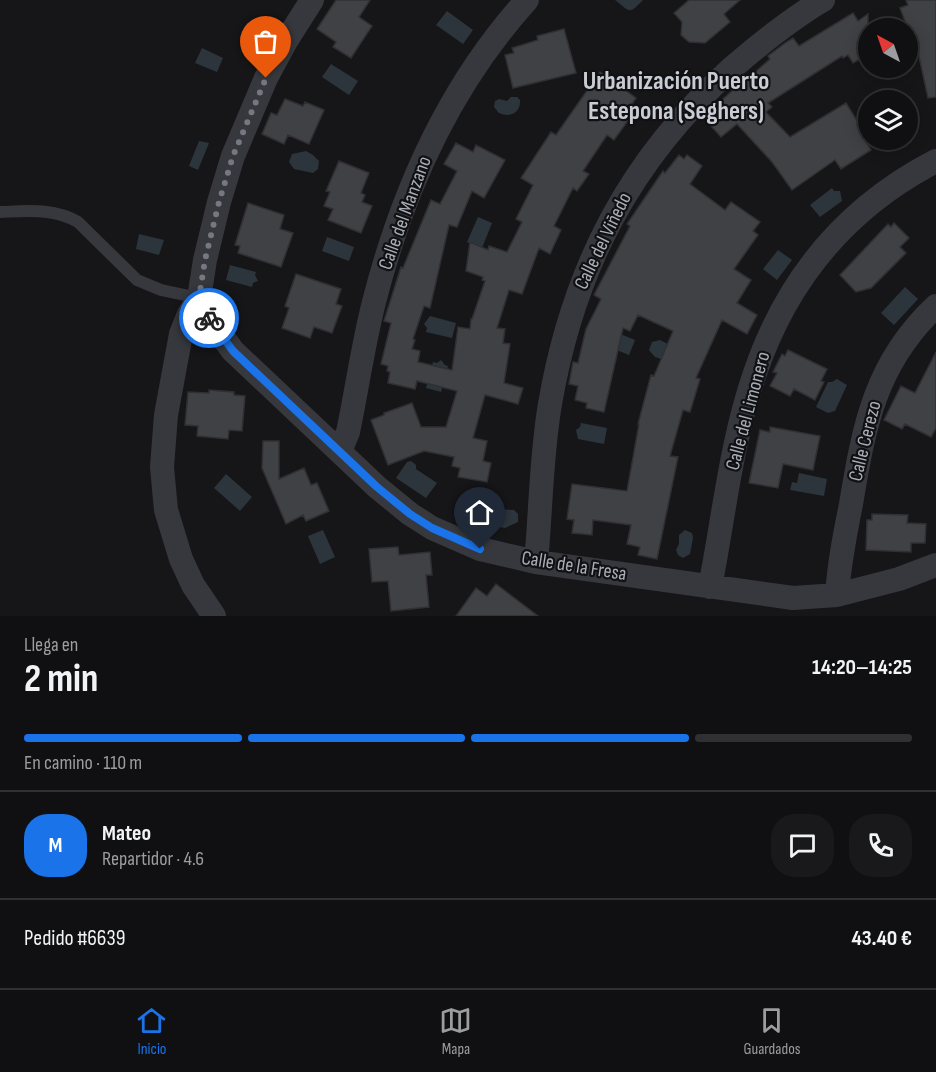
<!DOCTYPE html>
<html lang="es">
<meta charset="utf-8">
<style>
body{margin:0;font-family:"Sofia Sans Condensed",sans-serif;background:#19191b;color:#f1f3f6;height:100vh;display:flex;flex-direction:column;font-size:22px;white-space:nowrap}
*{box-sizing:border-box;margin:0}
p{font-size:20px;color:#9c9d9f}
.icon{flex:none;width:33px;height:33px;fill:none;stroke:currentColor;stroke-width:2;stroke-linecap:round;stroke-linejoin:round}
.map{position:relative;height:616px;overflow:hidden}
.sheet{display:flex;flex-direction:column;background:#101012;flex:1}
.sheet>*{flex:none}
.needle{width:39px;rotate:320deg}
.fabs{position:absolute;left:858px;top:18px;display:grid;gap:12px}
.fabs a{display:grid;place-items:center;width:60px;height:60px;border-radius:50%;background:#101012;box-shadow:0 3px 15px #0003,0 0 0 2px #303032;font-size:30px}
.pin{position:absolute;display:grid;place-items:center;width:51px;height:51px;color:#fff;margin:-62px -26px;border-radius:50% 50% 50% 0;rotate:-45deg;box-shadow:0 0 6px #0007}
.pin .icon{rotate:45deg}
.courier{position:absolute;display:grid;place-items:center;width:60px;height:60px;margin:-30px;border:4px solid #1a73e8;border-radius:50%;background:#fff;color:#222;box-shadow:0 2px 8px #0007}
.overview em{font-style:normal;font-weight:700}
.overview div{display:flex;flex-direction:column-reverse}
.overview{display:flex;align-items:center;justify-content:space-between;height:102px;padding:0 24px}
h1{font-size:39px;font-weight:700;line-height:45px}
.bar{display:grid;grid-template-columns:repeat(4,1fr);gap:9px 6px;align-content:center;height:72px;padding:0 24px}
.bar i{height:8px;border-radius:4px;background:#303032}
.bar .selected{background:#1a73e8}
.bar p{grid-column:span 4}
.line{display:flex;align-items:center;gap:15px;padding:0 24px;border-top:2px solid #303032}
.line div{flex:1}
.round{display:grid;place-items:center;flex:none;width:63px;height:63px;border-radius:24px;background:#19191b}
.tab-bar{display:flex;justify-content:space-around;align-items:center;height:84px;border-top:2px solid #303032;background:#101012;font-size:16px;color:#9c9d9f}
.tab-bar a{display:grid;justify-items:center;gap:3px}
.tab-bar .selected{color:#1a73e8}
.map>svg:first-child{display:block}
</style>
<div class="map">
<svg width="936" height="616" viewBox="0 0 936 616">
<rect width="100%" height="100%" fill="#161618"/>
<path fill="#2c353c" d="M615,0H643C629,14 631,13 615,0Z
M447,11L473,30L463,44L436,25Z
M202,48L223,58L217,72L195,63Z
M331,64L358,81L349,95L322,77Z
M511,97H517L520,100C521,113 510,118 499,113L494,107L495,101L499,99L507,101Z
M199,141L209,143L198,170L189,166Z
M306,151L313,155L319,161L318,169L313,173L294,169L289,162L292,154Z
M832,188L834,191H840L842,201L820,217L810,205Z
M478,217L492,223L482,248L467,242Z
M139,234L164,240L159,255L136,249Z
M327,237L354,247L349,261L322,251Z
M778,250L792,260L777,280L763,269Z
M230,265L256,272L255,275L258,281L253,283L252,287L226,280Z
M905,287L918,299L894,325L881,313Z
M430,316L456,323L452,338L426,332L427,328L424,324Z
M608,329L635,340L629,355L602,344Z
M660,340L670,345V362L655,357L649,350L652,342Z
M441,360L445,365L448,366L441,392L426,388L433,362L437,363Z
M837,379L847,385L835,411L828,413L816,407L828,382H832Z
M581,423L607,428L604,444L578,439L576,430L580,427Z
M411,461L416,465V469L437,483L426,498L396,478L407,462Z
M799,473L827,479L824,496L790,490L792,482L797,483Z
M226,474L252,497L240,511L214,488Z
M495,509L514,510L518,514V522L505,528L494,526L488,517L490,512Z
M323,530L335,557L320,564L308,536Z
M685,530L692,533L693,538L690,554L683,558L678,555L676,550L679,544V535Z"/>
<path fill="#404145" stroke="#303034" stroke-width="1.5" d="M336,0H370L359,17L372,26L351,58L333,47L336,42L317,29Z
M689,0H740L724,14L730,22L705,43L689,42L681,35L682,22L674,13Z
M906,0H936V97L928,98L915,38L912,40L900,8L908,5Z
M853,13L858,21L868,14V54L853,63L848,55L843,58L842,56L768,103L772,107L766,112L790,137L846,103L863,130L860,132L871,150L841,169L835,160L792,190L772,162L737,124L721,137L703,117L743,81L744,82L770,59L768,56L785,43L793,38L799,46Z
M564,29L576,73L513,88L505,55L514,53L512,48L538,40L537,36Z
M600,72L636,98L630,107L635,111L614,140L607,135L583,171L589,174L577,191L573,188L554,226L561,230L550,254L539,248L522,294L509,290L497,328L505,329L503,343L510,344L504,383L523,388L518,404L485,395L473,438L487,441L483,461L491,463L487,482L458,477L460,468L452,466L454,457L424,451L388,465L371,420L384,415V413L412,403L421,427H446L457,391L417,381L415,389L388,383L390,372L387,371L388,366L381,364L391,323L384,321L401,267L403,268L431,200L440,204L457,171L444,164L456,143L473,152L476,145L505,160L484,198L472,191L457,227L449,225L430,308L424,306L413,339L415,340L412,349L420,351L418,362L452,370L458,327L470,329L471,319H472L485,281L482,280L483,277L466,271L470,242L488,250L489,246L507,252L522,222L516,219L533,185L521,178L551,132L556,135Z
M285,99L303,106L305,102L324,110L309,144L288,135L284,144L262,134L271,113L277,115Z
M679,155L684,159L687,155L702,166L690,184L725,210L731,202L760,222L753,231L758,235L734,269L751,280L737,303L757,315L747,334L722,320L696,378L700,379L690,412L683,410L670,456L678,457L657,559L638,555L640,547L627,544L631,525L593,520L592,535L572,533L574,520L567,519L572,484L627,491L639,424H638L651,375L654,376L673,331L638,315L630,331L623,328L604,412L586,408L587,403L575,400L578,386L569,384L573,362L578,363L586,329L601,299L594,295L630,226L627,224L663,171L665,173Z
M339,161L369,173L361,193L365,195L362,202L372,206L361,233L328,220L333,209L324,206L330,192L326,191Z
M248,203L284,215L280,229L293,233L281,267L238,253L240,246L235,245Z
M894,223L909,238L900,247L906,253L871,288L856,292L840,275L888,224L891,227Z
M296,274L341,289L336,304L342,306L332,333L314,327L310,338L282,328L289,308L285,306Z
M788,350L827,369L821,381L824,382L815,400L794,389L790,396L770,386L777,373L773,372L782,354L785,356Z
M936,352V428L931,437L905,424L902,429L884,420L901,386L915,393Z
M209,390L234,392V395L245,396L242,431L229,430L228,439L197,436L198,426L185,425L188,392L209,393Z
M770,427L820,436L813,470L783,464L778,488L749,483L760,430L770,432Z
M263,441H279V479L304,468L311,485L317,483L329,511L306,521L303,515L286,524L262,468Z
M872,514L908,515L907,523L926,524L925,543H911V552L866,550L867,520H872Z
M398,547L399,555L430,552L432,575H426L429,607L391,611L388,581L372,582L369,549Z
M496,584L538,616H456L476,588L487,596Z"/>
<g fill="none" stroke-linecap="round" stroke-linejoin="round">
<path stroke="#37383d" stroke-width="12" d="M0,212C28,211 54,208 78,222L137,280L161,290L199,298"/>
<path stroke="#37383d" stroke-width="24" d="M199,298L210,320L233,351L377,487L410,514L432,528L480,549L536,562L793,598L837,595L899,579L936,565
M340,451L348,432C357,389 363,345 374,302C402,192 450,85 527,0
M536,562C541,510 541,456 550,404C573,269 630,159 732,68C761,43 791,19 823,0
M710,587C724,516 731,442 755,373C787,279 847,207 936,161
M837,595C839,564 845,534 851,504C864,426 875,363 936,306
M214,616L193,585L181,559L166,510L162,467L166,415L181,334L189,314L199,298L205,260L219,202L233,156L266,78L286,41L312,0"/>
</g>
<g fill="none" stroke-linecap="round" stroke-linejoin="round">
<path stroke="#757880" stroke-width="6" stroke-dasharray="0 10.8" d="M209,318L199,298L205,260L219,202L233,156L266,78"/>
<path stroke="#1a73e8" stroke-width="8" d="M209,318L233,351L377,487L410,514L432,528L480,549"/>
</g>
<g text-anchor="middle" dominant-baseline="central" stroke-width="4.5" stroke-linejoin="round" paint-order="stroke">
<g font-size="20" fill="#a8adb8" stroke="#111113">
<text transform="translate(405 213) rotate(-70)">Calle del Manzano</text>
<text transform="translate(603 241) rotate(-64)">Calle del Viñedo</text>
<text transform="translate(748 411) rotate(-75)">Calle del Limonero</text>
<text transform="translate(865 441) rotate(-76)">Calle Cerezo</text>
<text transform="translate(574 566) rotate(9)">Calle de la Fresa</text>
</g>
<g font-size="26" font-weight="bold" fill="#c9ccd4" stroke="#111113">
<text x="676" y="81">Urbanización Puerto<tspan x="676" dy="30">Estepona (Seghers)</tspan></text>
</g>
</g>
</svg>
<div class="fabs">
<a><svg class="needle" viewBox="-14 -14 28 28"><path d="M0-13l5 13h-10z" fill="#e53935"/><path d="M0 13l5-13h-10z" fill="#9c9d9f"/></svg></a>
<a><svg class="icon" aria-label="layers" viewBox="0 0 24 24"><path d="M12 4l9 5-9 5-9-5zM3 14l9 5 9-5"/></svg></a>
</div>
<div class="pin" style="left:266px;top:78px;background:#ea580c"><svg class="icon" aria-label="bag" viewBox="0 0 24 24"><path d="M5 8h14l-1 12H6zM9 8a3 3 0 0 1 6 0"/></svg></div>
<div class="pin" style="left:480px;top:549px;background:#1f2937"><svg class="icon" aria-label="home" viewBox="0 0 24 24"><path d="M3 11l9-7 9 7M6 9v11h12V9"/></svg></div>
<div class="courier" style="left:209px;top:318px"><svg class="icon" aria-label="bike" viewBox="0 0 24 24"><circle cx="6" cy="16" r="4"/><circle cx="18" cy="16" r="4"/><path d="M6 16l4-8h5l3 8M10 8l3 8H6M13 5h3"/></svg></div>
</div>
<section class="sheet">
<div class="overview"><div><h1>2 min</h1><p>Llega en</p></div><em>14:20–14:25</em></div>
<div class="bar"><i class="selected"></i><i class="selected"></i><i class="selected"></i><i></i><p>En camino · 110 m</p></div>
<div class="line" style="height:108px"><b class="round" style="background:#1a73e8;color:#fff">M</b><div><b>Mateo</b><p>Repartidor · 4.6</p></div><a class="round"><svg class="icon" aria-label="chat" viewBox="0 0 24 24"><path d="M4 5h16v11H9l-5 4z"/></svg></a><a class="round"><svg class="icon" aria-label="phone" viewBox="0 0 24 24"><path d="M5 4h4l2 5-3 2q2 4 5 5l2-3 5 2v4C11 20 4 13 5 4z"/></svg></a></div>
<div class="line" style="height:78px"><div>Pedido #6639</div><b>43.40 €</b></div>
</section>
<nav class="tab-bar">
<a class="selected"><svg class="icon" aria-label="home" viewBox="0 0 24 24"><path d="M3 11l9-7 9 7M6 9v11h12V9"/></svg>Inicio</a>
<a><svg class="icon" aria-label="map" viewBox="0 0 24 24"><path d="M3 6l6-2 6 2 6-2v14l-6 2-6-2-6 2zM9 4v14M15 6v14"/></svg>Mapa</a>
<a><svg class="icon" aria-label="saved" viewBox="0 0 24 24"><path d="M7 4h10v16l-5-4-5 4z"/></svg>Guardados</a>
</nav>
